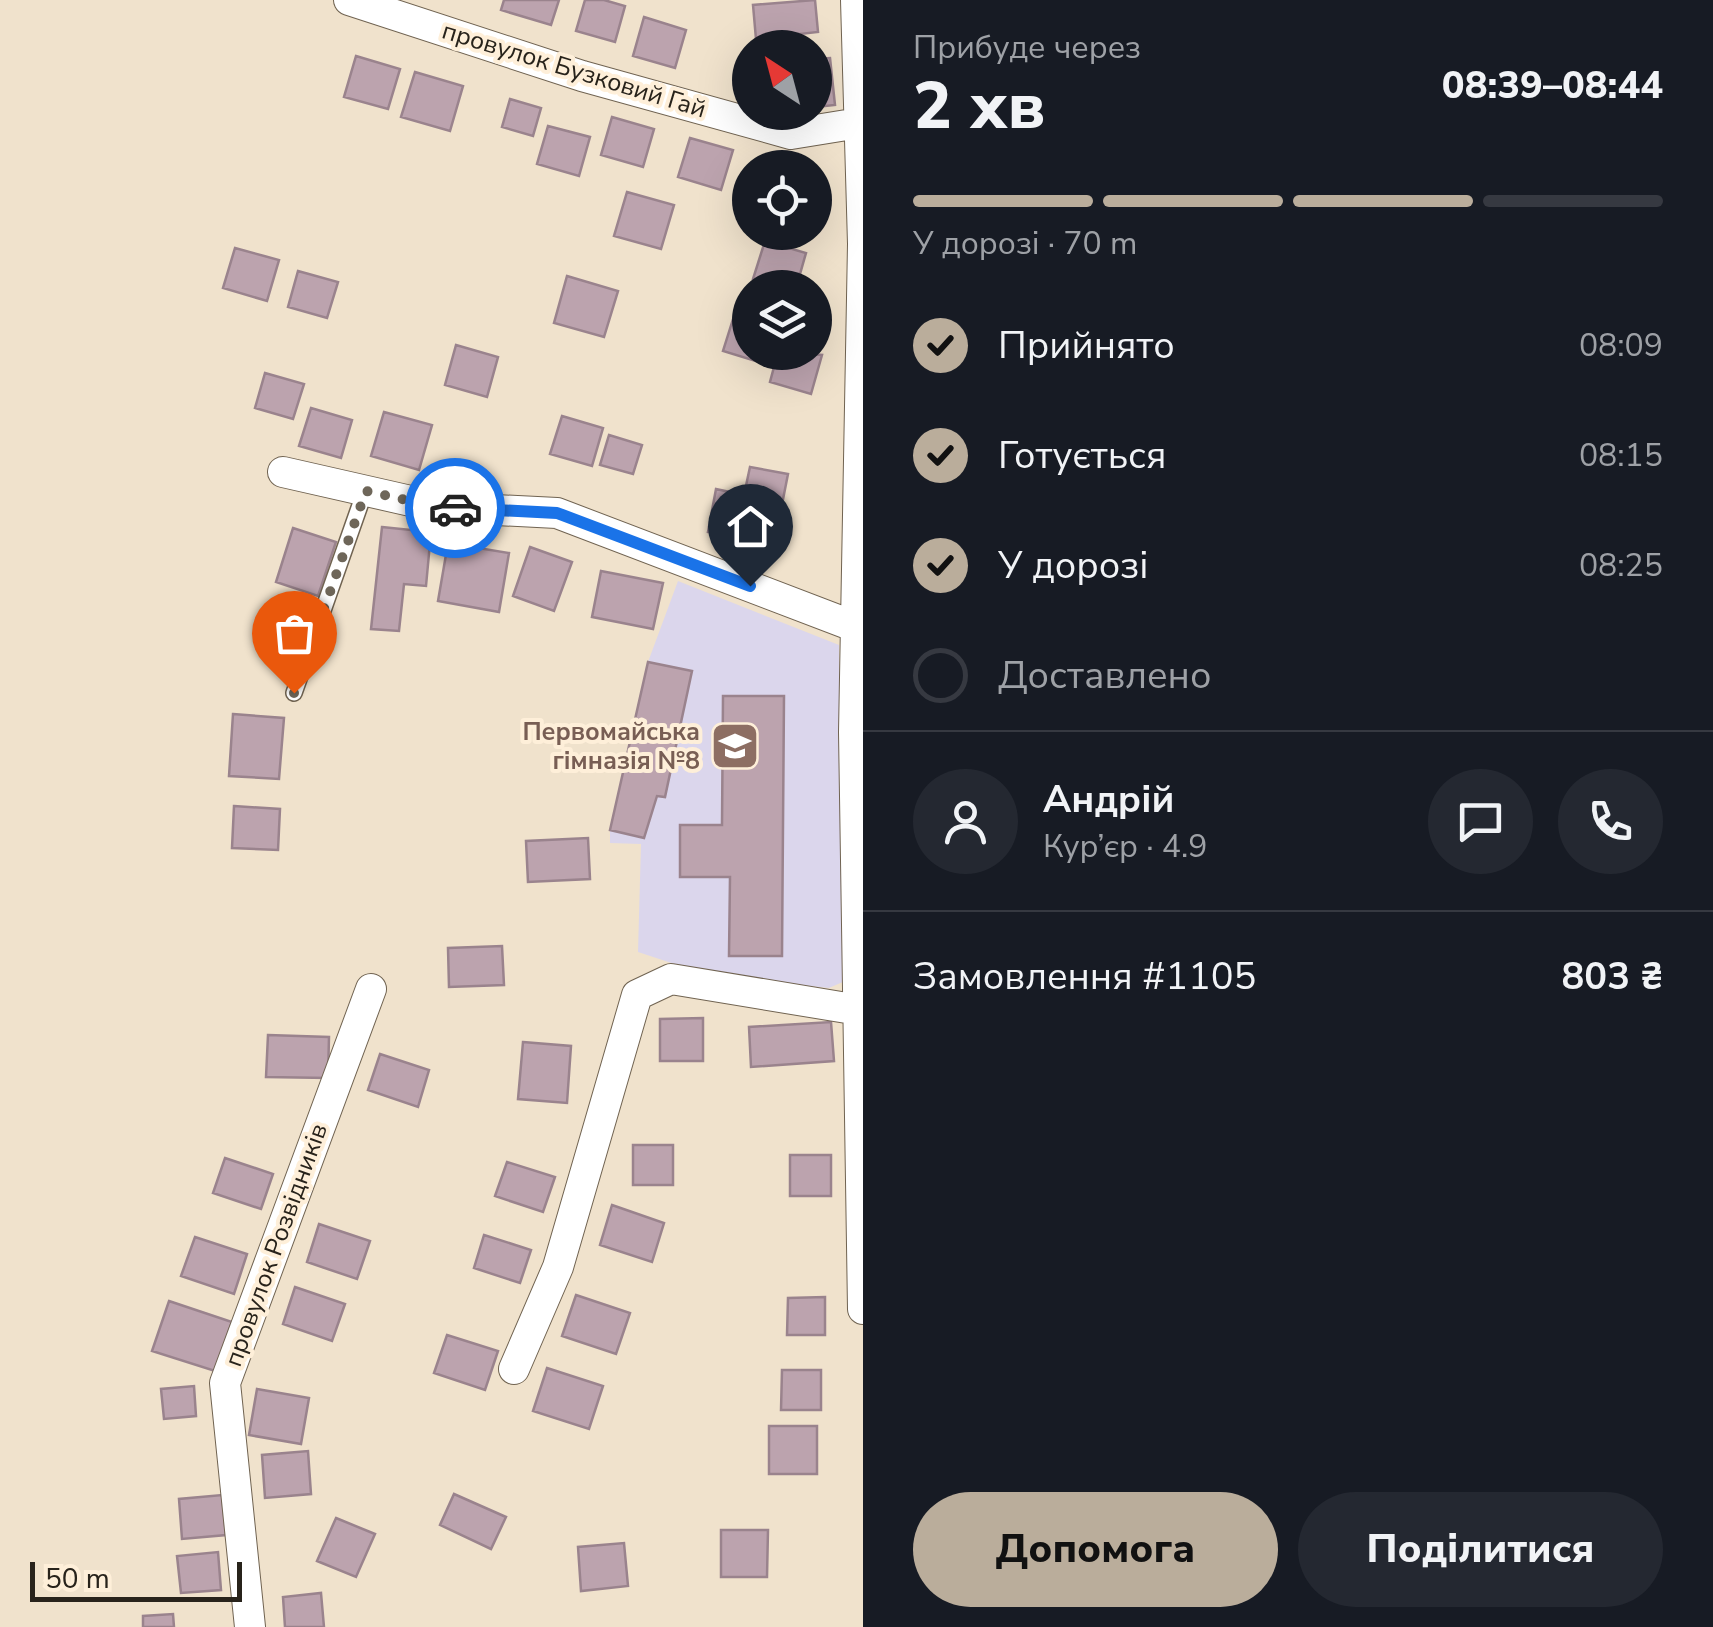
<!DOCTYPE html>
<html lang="uk">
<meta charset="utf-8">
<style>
body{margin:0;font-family:"Nunito Sans",sans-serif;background:#242831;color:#f1f3f6;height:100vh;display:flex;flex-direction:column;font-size:38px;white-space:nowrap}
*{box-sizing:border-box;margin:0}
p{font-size:32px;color:#9ea1a6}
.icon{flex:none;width:55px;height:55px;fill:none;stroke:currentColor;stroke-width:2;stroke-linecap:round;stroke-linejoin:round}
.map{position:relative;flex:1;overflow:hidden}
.side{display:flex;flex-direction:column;background:#171b24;width:850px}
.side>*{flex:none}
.needle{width:65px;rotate:324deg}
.fabs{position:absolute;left:732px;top:30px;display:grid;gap:20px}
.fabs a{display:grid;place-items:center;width:100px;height:100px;border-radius:50%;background:#171b24;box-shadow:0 10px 40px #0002;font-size:50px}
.scale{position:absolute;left:30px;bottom:25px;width:212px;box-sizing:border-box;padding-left:10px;border:5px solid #28231b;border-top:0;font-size:28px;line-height:35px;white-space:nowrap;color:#28231b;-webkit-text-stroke:8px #feefd9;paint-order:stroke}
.pin{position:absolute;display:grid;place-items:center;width:85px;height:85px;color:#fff;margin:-102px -42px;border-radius:50% 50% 50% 0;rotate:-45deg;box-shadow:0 0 10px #0007}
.pin .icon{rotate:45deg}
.courier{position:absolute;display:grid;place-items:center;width:100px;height:100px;margin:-50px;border:8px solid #1a73e8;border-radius:50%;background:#fff;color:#222;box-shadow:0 2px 12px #0007}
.headline em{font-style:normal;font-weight:800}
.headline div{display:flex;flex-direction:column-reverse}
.headline{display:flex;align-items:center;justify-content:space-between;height:170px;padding:0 50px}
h1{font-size:65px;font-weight:800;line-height:75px}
.bar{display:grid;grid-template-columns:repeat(4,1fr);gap:15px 10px;align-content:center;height:120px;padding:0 50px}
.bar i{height:12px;border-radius:8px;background:#363941}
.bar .current{background:#baad9b}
.bar p{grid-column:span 4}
.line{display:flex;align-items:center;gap:25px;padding:0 50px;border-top:2px solid #363941}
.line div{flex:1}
.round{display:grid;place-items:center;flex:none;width:105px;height:105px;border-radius:52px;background:#242831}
ol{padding:0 50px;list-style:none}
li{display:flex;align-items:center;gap:30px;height:110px}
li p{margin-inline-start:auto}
li .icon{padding:10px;border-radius:50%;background:#baad9b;color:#111;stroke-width:4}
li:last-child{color:#9ea1a6}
li i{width:55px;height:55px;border:5px solid #363941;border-radius:50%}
.action{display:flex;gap:20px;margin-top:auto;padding:20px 50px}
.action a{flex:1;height:115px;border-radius:60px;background:#baad9b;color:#111;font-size:40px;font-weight:800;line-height:115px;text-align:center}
.action a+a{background:#242831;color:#f1f3f6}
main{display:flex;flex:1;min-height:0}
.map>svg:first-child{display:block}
</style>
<main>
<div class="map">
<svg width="863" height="1627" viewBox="0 0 863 1627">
<rect width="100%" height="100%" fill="#f0e2cc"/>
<path fill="#dbd6ec" d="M678,581L839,645L845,981L829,988L711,976L638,952L641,844L610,843V830L648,662Z"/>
<path fill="#bca3ae" stroke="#9a838d" stroke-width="2.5" d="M504,0H559L551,25L501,10Z
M585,0H604L625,6L615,42L576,31Z
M815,0L818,32L756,39L753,5Z
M644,17L686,30L675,68L633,56Z
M356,56L400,69L388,109L344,97Z
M830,58L835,105L815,107V59Z
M415,72L463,86L450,131L401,117Z
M510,99L541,108L533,136L502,127Z
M612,117L654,129L643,167L601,155Z
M548,126L590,137L579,176L537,164Z
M690,138L733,150L721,190L678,177Z
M773,156L815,168H770Z
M627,192L674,205L661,249L614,236Z
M765,241L806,253L796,288H781L753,279Z
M235,248L279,260L267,301L223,288Z
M298,271L338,282L327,318L288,307Z
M567,276L618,291L604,337L554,323Z
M734,316L750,321V352H765L762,363L723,351Z
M456,345L498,357L487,397L445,385Z
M778,352L822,355L811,394L770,382Z
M265,373L304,384L293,419L255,408Z
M311,408L352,420L341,458L299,446Z
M384,412L432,425L419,470L371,456Z
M562,416L603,428L592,466L550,454Z
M609,435L642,445L633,474L600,465Z
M750,467L788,474L774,545L708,532L716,489L744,495Z
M382,527L431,532L426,586L404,584L399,631L371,629Z
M293,528L336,542L318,596L276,582Z
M448,543L509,553L499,612L438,601Z
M530,547L572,562L554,611L513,596Z
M601,571L663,583L653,629L592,617Z
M648,662L692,671L665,797L657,796L644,838L610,830Z
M723,696H784L782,956H729L730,877H680V825H722Z
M233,714L284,718L279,779L229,776Z
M234,806L280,809L278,850L232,848Z
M588,838L590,879L528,882L526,841Z
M502,946L504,985L449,987L448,948Z
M703,1018V1061H660V1019Z
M831,1022L834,1061L751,1067L749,1027Z
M268,1035L329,1037L328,1078L266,1077Z
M523,1042L571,1046L567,1103L518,1099Z
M380,1054L429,1070L418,1107L368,1090Z
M633,1145H673V1185H633Z
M790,1155H831V1196H790Z
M225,1158L273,1174L261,1209L213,1193Z
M507,1162L555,1177L543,1212L495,1196Z
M612,1205L664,1223L652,1262L600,1245Z
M319,1224L370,1241L357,1279L307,1262Z
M484,1235L531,1250L520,1283L474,1268Z
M195,1237L247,1254L234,1294L181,1276Z
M295,1287L345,1304L332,1341L283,1324Z
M576,1295L630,1313L616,1354L562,1336Z
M825,1297V1335H787L788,1298Z
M169,1301L232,1322L215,1371L152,1351Z
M447,1335L498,1351L485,1390L434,1373Z
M547,1368L603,1386L589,1429L533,1411Z
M782,1370H821V1410H781Z
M194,1386L196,1416L164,1419L161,1389Z
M257,1389L309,1398L301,1444L249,1435Z
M769,1426H817V1474H769Z
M308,1451L311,1494L265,1498L262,1455Z
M454,1494L506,1517L491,1549L440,1525Z
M222,1495L226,1535L182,1539L179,1499Z
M336,1518L375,1534L356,1577L317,1561Z
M721,1530H768L767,1577H721Z
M624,1543L628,1586L581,1591L578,1547Z
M218,1552L221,1590L181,1593L177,1556Z
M321,1593L324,1627H285L283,1597Z
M173,1614L174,1627H143V1616Z"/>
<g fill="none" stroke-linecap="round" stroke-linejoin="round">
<g stroke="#706351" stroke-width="18">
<path id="service" d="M294,693L365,491"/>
</g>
<g stroke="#706351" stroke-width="32">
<path id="minor" d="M349,0L582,76L791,134L859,123
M856,0L863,244L854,732L863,1309
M283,472L437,507L557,513L856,627
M514,1369L558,1267L637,995L671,979L859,1010
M250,1627L225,1383L371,989"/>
</g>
<use href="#service" stroke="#fff" stroke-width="15"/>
<use href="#minor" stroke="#fff" stroke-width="30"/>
</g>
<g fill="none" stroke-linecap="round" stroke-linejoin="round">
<path stroke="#6e6659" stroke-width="10" stroke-dasharray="0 18" d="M294,693L366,491L437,507L455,508"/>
<path stroke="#1a73e8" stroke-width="12" d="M455,508L557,513L750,586"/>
</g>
<defs>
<g id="school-square" transform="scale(2.5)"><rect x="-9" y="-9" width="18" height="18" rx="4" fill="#8d6e63" stroke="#feefd9"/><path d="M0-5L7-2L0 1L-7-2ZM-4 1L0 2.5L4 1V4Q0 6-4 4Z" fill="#fff"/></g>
</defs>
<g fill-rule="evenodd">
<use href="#school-square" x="735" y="746"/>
</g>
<g text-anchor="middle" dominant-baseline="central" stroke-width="8" stroke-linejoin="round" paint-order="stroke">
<g font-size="25" fill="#28231b" stroke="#feefd9">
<text transform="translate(574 70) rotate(17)">провулок Бузковий Гай</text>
<text transform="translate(276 1245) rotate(-70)">провулок Розвідників</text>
</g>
<g font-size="25" font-weight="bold" fill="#785e54" stroke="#feefd9" text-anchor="end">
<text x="700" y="732">Первомайська<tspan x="700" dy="29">гімназія №8</tspan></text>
</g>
</g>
</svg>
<div class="fabs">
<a><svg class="needle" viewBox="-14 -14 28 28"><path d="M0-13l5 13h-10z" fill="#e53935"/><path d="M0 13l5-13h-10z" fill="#9ea1a6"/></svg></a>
<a><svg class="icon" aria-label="locate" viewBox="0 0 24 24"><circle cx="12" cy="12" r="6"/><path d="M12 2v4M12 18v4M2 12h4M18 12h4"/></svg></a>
<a><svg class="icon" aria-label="layers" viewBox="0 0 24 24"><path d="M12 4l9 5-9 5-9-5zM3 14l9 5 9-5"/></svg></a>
</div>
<div class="scale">50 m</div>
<div class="pin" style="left:294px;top:693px;background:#ea580c"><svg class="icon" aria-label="bag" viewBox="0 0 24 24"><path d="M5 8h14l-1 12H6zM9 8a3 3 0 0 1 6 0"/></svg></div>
<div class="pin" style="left:750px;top:586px;background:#1f2937"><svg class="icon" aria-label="home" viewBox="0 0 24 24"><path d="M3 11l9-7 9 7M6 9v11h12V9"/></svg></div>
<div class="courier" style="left:455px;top:508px"><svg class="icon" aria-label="car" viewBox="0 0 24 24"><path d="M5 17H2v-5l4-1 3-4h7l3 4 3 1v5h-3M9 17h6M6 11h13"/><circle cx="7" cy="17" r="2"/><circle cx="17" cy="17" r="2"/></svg></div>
</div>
<section class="side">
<div class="headline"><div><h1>2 хв</h1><p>Прибуде через</p></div><em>08:39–08:44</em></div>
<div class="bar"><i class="current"></i><i class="current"></i><i class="current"></i><i></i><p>У дорозі · 70 m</p></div>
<ol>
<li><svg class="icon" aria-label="check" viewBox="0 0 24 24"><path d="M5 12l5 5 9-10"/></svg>Прийнято<p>08:09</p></li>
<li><svg class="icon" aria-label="check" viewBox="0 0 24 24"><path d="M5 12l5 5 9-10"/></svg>Готується<p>08:15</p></li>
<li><svg class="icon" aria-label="check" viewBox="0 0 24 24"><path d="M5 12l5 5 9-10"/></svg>У дорозі<p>08:25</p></li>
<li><i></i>Доставлено</li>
</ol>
<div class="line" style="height:180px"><a class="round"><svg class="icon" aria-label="person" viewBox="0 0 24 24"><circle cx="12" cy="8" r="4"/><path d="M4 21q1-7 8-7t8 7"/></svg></a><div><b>Андрій</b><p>Кур’єр · 4.9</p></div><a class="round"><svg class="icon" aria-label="chat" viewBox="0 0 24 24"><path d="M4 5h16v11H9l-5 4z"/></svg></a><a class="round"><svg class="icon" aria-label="phone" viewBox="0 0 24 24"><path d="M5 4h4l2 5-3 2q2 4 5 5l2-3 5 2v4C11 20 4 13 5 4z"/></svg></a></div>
<div class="line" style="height:130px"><div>Замовлення #1105</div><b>803 ₴</b></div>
<div class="action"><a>Допомога</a><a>Поділитися</a></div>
</section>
</main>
